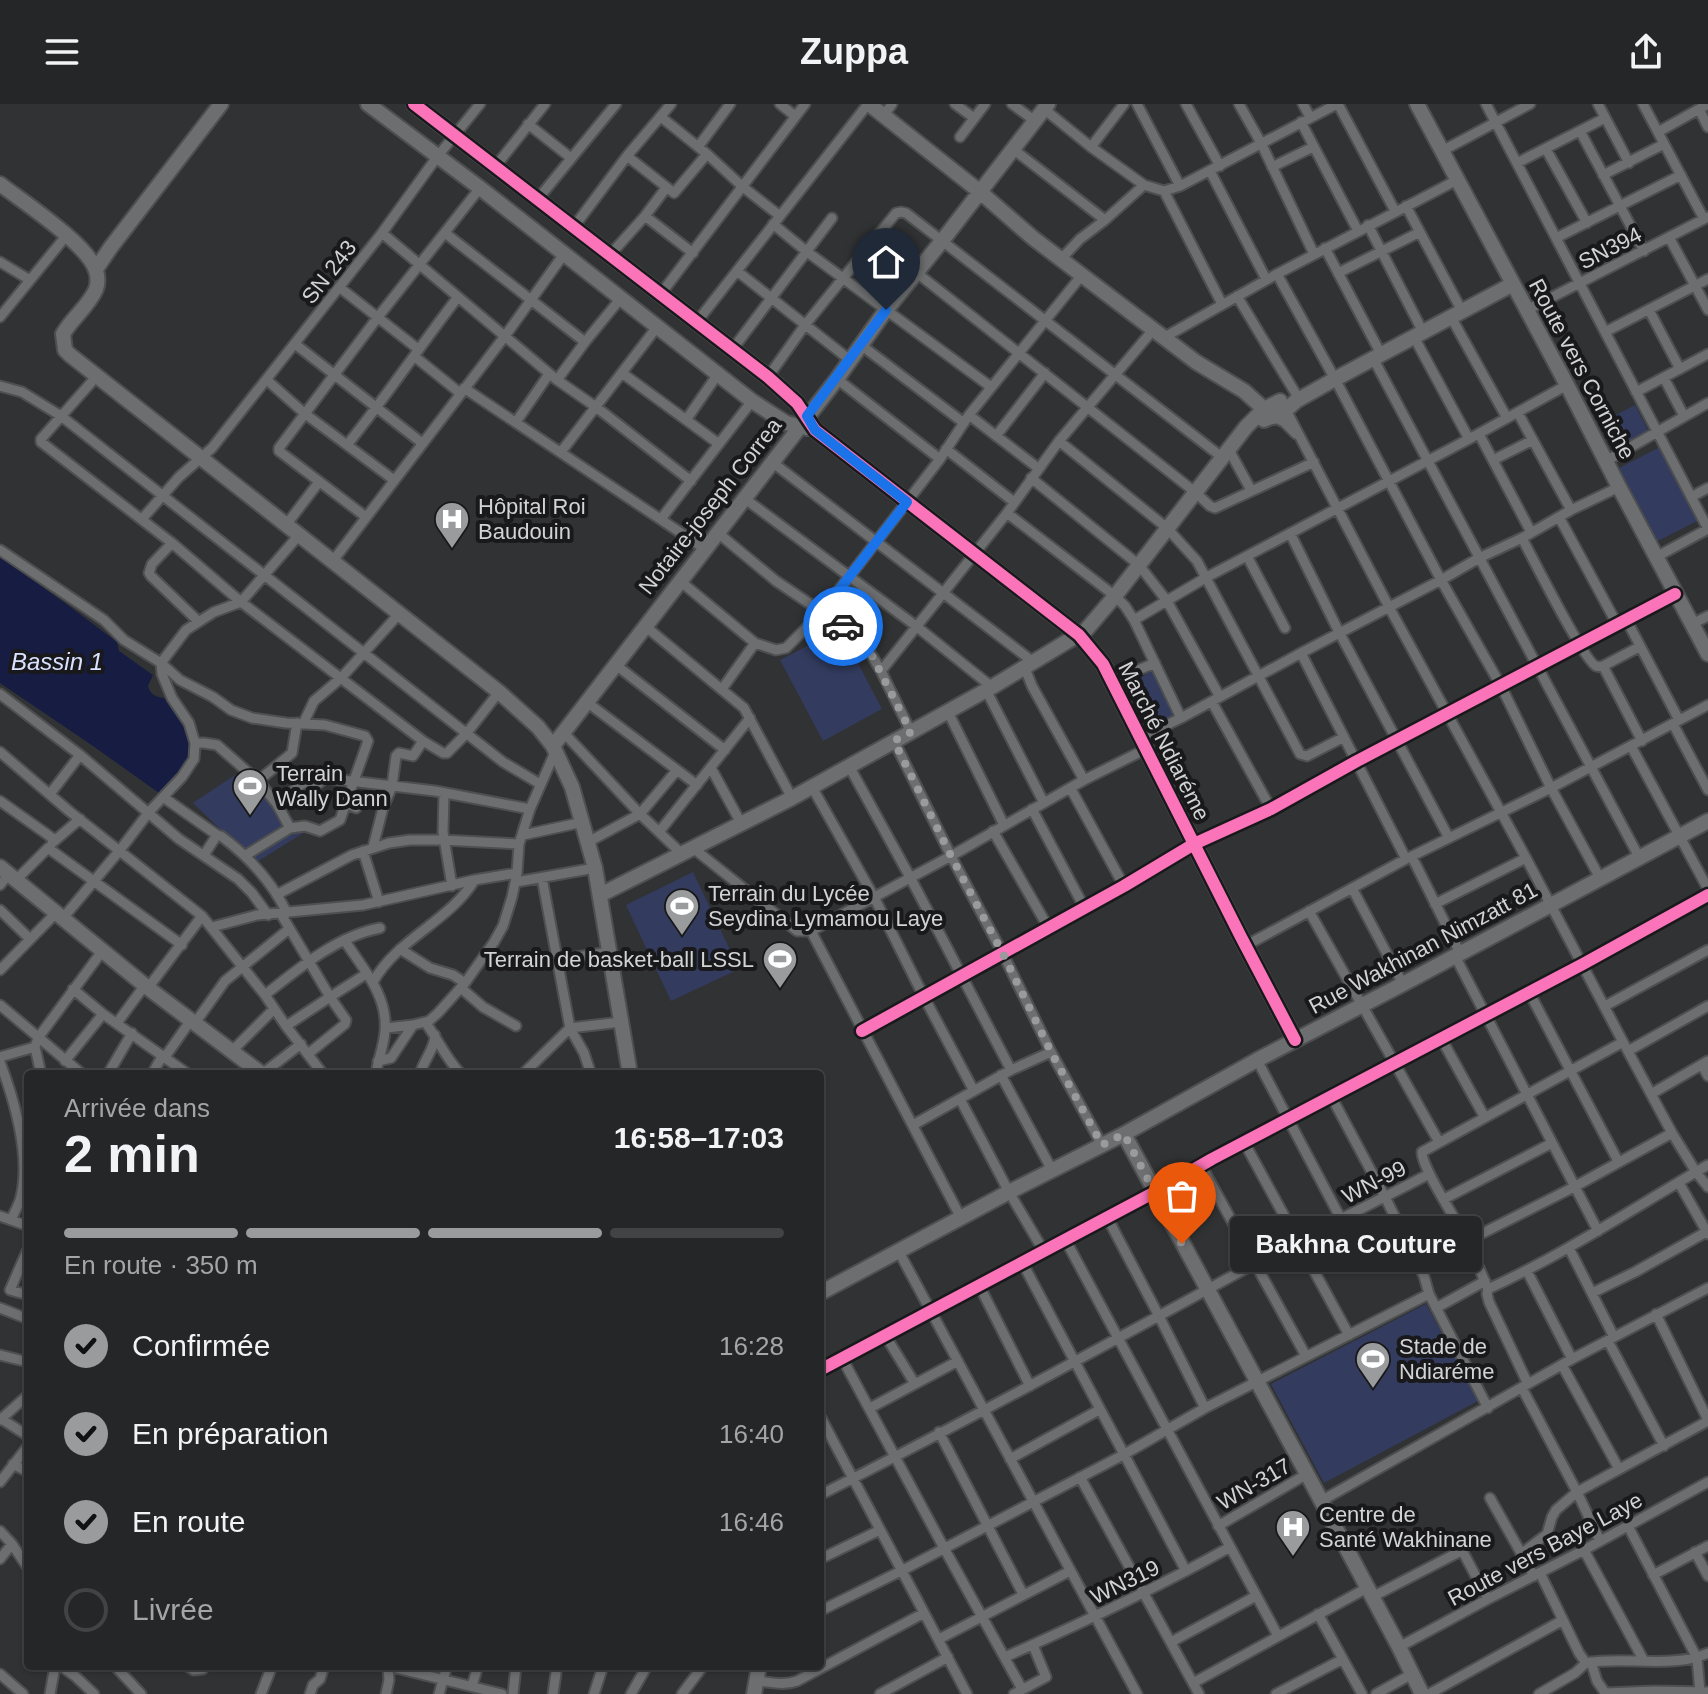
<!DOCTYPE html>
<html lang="fr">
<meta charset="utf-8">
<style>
body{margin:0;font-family:Arial,sans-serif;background:#313233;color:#f1f3f6;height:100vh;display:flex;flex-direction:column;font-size:30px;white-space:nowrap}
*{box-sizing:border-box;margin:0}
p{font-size:26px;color:#a3a5a7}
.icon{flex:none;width:44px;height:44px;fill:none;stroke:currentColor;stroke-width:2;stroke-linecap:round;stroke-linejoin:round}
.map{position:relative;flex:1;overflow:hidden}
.details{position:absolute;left:24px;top:966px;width:800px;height:600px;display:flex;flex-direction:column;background:#252627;border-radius:8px;box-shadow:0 2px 6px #0004,0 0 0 2px #424344}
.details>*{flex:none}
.pin{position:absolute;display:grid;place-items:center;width:68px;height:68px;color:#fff;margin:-82px -34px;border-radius:50% 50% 50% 0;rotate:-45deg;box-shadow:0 0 8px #0007}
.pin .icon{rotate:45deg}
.courier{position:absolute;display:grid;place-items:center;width:80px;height:80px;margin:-40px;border:6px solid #1a73e8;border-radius:50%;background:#fff;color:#222;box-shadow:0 2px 10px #0007}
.bubble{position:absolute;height:56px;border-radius:8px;background:#252627;box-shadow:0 2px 6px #0004,0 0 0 2px #424344;font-size:26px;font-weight:700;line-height:56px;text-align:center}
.summary em{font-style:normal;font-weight:700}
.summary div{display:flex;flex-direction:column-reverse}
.summary{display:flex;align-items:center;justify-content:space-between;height:136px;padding:0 40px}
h1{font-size:52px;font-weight:700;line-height:60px}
.bar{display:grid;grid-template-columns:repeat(4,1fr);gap:12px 8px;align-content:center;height:96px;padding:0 40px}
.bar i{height:10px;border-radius:6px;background:#424344}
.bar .on{background:#9a9b9d}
.bar p{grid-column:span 4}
ol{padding:0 40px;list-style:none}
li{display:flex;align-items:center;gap:24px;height:88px}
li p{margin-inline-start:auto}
li .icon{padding:8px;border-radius:50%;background:#9a9b9d;color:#111;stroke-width:4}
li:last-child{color:#a3a5a7}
li i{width:44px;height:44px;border:4px solid #424344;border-radius:50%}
header{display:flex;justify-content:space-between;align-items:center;height:104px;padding:0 40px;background:#252627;font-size:36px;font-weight:700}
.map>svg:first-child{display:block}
</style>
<header><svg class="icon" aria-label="menu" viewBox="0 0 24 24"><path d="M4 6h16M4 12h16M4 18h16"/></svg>Zuppa<svg class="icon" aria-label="share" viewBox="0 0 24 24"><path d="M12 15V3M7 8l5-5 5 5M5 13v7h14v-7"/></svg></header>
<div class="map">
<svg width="1708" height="1590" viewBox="0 0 1708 1590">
<rect width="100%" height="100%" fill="#313234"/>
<path fill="#333c5f" d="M1635,301L1649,328L1616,347L1601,319Z
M1660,343L1697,417L1656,438L1619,364Z
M840,525L882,605L823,637L780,556Z
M1152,567L1175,610L1148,625L1125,582Z
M247,663L305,728L255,759L193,699Z
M693,768L739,865L671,897L626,801Z
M1426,1200L1478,1297L1324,1379L1271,1280Z"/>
<path fill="#171d42" d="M0,453L65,499L117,538L119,547L153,571L148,582C151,593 159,593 169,595L183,614L193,647L180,672L159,689L93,642L0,579Z"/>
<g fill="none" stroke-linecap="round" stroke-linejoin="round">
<g stroke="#4e4f50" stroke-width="13">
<path id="street" d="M780,0L795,12
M955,0L974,14
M1012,0L1035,17
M1137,0L1180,82
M1186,0L1220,62
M1239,0L1261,39L1314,150
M1303,0L1310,13
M1338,0L1395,107
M1486,0L1708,425
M1598,0L1629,59
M1643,0L1704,115
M1044,5L1091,43L1144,81
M1699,5L1708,23
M884,11L892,0
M661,13L707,50L743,83L780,112
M1301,18L1358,127
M528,20L571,54
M1580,27L1644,147
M1658,28L1708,0
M960,33L985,0
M698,43L730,0
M1091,43L1124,0
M1013,45L1105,116
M1546,45L1587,119
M1442,47L1530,0
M627,52L674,89L707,50
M1517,59L1605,14
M495,63L545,0
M1272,63L1313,43
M1210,67L1266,175
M1603,71L1664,40
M1164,87L1222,200
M537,96L616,0
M1406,102L1462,207
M645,112L693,149
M773,120L806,147L991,283
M1368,121L1423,228
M573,124L627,52L671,0
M382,129L557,276L596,303L691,377
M445,129L585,238
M1669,133L1708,206
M1556,134L1681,71
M1325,144L1381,250
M609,152L645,112L666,84
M1061,155L1080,135L1105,116L1144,81L1164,87L1180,82L1337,0
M0,158L30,176
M737,167L850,256
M917,169L1195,388L1210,402L1215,404L1314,358
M1338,169L1420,128
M1277,170L1335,275L1441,476L1501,582L1551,684L1600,774
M339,183L418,245
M660,191L805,0
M1237,192L1299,295
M1527,206L1708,113
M1649,206L1680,265
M0,213L66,132
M1451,213L1507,314
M696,219L868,0
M1605,228L1708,175
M1414,233L1469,335
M1163,234L1277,170L1457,76
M295,240L422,339
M861,241L964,319
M732,246L832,114
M414,252L460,289
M1373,254L1639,753
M622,269L719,340
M96,273L41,335V338L172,439L241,498L423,637L443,649H447L466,630L499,588
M768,273L805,221L896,109L901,108L906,109L1223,354
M1664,274L1684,312
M837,275L940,355
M267,276L304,309L394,376
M557,276L585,238L621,194
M0,282L22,288L61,312L503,658L540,680
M464,284L705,445
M1636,288L1708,250
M1286,306L1389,503L1526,754L1623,938L1672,1029L1696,1068L1708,1083
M1518,309L1571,406
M969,311L1038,364
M1273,313L1284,318L1296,330
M686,316L718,270
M516,318L549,270
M1479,330L1531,428
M996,332L1045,269
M1059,337L1167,424L1197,457L1300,650L1307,652L1344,633
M347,341C386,293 420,242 458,193
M946,345L1014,398
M1229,346L1251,386
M561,348L657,223
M1493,356L1533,336
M1606,357L1708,299
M772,358L1032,557
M1031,374L1139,461L1167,497L1220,593
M1691,393L1708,384
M744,394L916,522L992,583
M1007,409L1115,492L1125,502L1134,516L1181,614
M366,413L279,347V344L378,213L480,84
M1559,413L1617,520
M142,415L179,373L212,344L382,129L437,53L480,0
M661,415L752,297
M286,421L319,378
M718,429L776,477L862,535L881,567L911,628
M1290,429L1339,528L1449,734
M1522,434C1531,451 1585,558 1596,562C1598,563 1601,562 1603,562L1639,543
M172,439L152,460L149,469L151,472L198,517
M0,446L104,516L124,536L161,559L180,576L213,593L231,606L252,614L286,619L325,621L365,632L368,637L346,699L356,704
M1247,452L1285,524
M1656,453L1708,425
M332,458L505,232L564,150
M680,477L755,539
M1626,515L1679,616
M1134,516L1207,473L1469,335L1567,281
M1692,520L1708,512
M645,522L744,604L792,694
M1301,549L1406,755
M616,561L725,646
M1024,562L1032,582L1084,676
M1603,562L1642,637
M881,567L1007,409L1059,337L1153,226
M1112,577L1155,559
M722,585L755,539L776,546L786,544L822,508L940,355L969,311L1082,171
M986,586L1044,699
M0,590L80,651L179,735L238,775L252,789L268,811
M1212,598L1271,705
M588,599L697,681
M948,608L1004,721
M303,620L314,597L341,574L399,510
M1673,620L1708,686
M564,629L640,710L682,750
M1140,634L1181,614L1301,549L1441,476L1479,454L1522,434L1571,406L1619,383
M894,637L951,752L1003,850L1051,948L1102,1041
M195,639H204L217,641L258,677L277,700L303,679H319L325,674L435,687L530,705
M1631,642L1708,785
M0,648L69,707L202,812L265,891L286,922L323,970
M849,662L910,773L1011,966
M711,664L741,719
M258,677L292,649L297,619
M812,683L874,793L924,893L974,987
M1071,685L1124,782
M444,689L443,728L452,782
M50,690L80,651
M163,693L217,731
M0,697L55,736
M277,700L290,724L305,722L320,727L340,716L346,699
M1032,705L1084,803
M993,727L1048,823
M659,728L750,614
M523,731L583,718
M588,738L640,710L677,666
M52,739L80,715
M373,743L383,704L392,682L396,652L399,649L413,652L423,637
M693,744L797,827H811L951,752L1084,676L1146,645
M363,747L379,798
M204,751L217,731L221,732C249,753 272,777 287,809
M246,751L290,724
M1412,753L1460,849
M542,774L570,924L584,949L591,970
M16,776L48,744L182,841
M516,778L595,764
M0,781L9,770
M1352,784L1403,880
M278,790L352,751L389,739L410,736H443L519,740
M1435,800L1526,754
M0,806L30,835
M1309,807L1439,1038
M281,810L330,893L366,870
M63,814L120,746L149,708L182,673L194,655L195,639L189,619L172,594L162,570L161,559L186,526L214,508L241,498L299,431
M212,823L257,811L363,801L474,776L517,769
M811,827L961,1114
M345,837C363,865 388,891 385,927C384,942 378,955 376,970
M1245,842L1406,755L1551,684L1708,601
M400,845L430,864L453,871L465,879
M1455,852L1598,1127
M557,856L609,848
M0,866L56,809
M373,878C397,835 448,818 474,777
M148,884L202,812
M461,884L483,903L516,922
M73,885L103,910L188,970
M1529,888L1618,1057
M265,891C299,864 337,832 380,824
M0,901L82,970
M1605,902L1708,846
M425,918C438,935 446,955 461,970
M117,919L145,881
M195,919L225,877L289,825
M286,922L330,893L346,916L345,920L308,950
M386,924L413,921
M862,927L1124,782L1194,740L1271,705L1357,657L1675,490
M1441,934L1484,1012
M35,943L41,970
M232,947L274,905
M1628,947L1708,902
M0,953L35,943L38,934L103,846
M165,953L191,916
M1257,956L1341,1115
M65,957L103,910
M378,957L391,954L413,921L429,917L438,909L465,879L494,838L503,822L512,793L517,769L519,740L530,705L556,646
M0,958C15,998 31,1051 21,1093C19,1101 14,1109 11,1116
M1702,961L1708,972
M108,970L132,929
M152,970L163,951
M262,970L301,940
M420,970C423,957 435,945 435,931
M523,970L570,924L621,918
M1001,971L1052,1066
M1651,990L1708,957
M1331,992L1385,1093L1424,1172L1429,1190L1488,1304
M960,995L1009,1088L1043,1146
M913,1021L1011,966L1051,948
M1244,1038L1349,1231
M1201,1061L1306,1252
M1679,1079L1708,1130
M1444,1095L1552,1039
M0,1112L28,1122
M1107,1113L1159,1212L1205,1304
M1065,1135L1278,1532
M1467,1137L1574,1083L1672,1029
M1569,1144L1614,1233
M28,1145L10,1186L28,1191
M899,1148L1137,1590
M1022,1158L1186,1467
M1527,1167L1572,1255
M979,1181L1030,1282
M1488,1185C1481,1169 1475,1153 1468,1138C1458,1118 1422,1065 1422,1048L1623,938
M1592,1189L1635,1168L1708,1127
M0,1204L28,1215
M1436,1204L1485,1177
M1656,1210L1708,1316
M885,1231L915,1280
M1608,1237L1664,1342
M0,1251L28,1258
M842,1254L944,1444L1022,1585
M1562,1261L1619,1365
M820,1266L1155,1088L1212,1055L1583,860L1708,791
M1528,1280L1489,1198L1487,1190L1488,1185C1565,1150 1635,1103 1708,1061
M1522,1284L1577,1388L1600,1437
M870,1304L958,1257
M820,1312L967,1590
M0,1314L28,1332
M0,1316L28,1291
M939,1328L1023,1490
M1010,1355L1099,1306
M13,1360L28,1368
M1080,1373L1199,1590
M0,1378L28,1342
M820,1391C967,1317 1111,1238 1256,1159C1313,1128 1372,1100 1429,1070
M1490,1394L1534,1472
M1321,1397L1572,1255L1708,1184
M1218,1422L1307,1370
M1628,1422L1697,1554L1700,1588
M0,1427L12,1440L28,1464
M1584,1446L1644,1557
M1695,1448L1708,1472
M1521,1450L1547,1430L1552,1413L1556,1406L1577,1388L1708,1317
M0,1455L12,1440
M820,1455L880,1426
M1540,1469L1579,1549L1586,1559
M1653,1471L1708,1442
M1372,1493L1461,1447L1464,1450L1488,1495
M820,1507L901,1467L1123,1351L1205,1304L1429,1190
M1318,1510L1362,1590
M939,1535L1070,1467
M1171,1538L1256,1492
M1399,1543L1488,1495L1584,1446L1708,1378
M1005,1553C1082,1519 1157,1484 1230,1443
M1591,1558L1597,1577L1606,1590
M61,1562L75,1572L94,1590
M115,1562L141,1590
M187,1562L194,1566L203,1565L205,1562
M388,1562L502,1590
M0,1570L23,1590
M756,1577C770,1578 784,1582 797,1577L924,1509
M1193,1579L1367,1484
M472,1582L478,1562
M1606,1589L1654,1587L1708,1588
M50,1590L55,1562
M261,1590L272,1562
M310,1590L313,1581L320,1575L324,1562
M386,1590L389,1576L388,1563
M439,1590L447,1562
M513,1590L516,1562
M553,1590L557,1562
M594,1590L603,1562
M631,1590L647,1562
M682,1590L703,1562
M880,1590L948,1553
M1014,1590L1046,1573L1033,1541
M1276,1590L1343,1555
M1376,1590L1412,1570
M1429,1590L1563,1516
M1539,1590L1575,1569L1586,1559C1625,1552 1673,1565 1708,1549"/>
</g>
<g stroke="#4e4f50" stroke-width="18">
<path id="secondary" d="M368,0L480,84L752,297L786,319L807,324
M414,0L768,273L797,299L815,326L1079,531L1103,560L1241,833L1295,936
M869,0L979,87L1033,134L1196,258L1244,287L1273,313
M1417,0L1567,281L1619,383L1708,550
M0,80C23,98 89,141 96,167C98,172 98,180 96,185C89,202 72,214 63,230L65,246L70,251L499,588L538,623L553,642L572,683L595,764L630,970
M96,165L111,143L221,0
M1264,316L1286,306L1296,297L1335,275L1513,180
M553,642L837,275L886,206L942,137L1048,0
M0,763L148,884L262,970
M600,791L792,694L992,583L1086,526L1115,492L1246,323L1264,305L1280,297
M1124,1030L1307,1370L1399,1543L1422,1590
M820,1189L1009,1088L1124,1030L1257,956L1403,880L1708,717
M754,1590L759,1562"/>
</g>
<use href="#street" stroke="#6d6e6f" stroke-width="9"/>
<use href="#secondary" stroke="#6d6e6f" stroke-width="14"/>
<g stroke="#19191b" stroke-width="17">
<path id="cycleway" d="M414,0L768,273L797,299L815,326L1079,531L1103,560L1241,833L1295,936
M862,927L1124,782L1194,740L1271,705L1357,657L1675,490
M820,1266L1155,1088L1212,1055L1583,860L1708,791"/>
</g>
<use href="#cycleway" stroke="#fb73b8" stroke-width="12"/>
</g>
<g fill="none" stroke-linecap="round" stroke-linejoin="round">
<path stroke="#9a9b9d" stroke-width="8" stroke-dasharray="0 14.4" d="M843,522L856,530L866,540L911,628L894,637L951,752L1003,850L1051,948L1102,1041L1124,1030L1182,1140"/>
<path stroke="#1a73e8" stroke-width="10" d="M843,522L822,508L907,398L815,326L807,312L886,206"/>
</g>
<defs>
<g id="hospital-pin" transform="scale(1.8)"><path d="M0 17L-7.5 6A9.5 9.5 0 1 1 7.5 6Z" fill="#9a9b9d" stroke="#19191b"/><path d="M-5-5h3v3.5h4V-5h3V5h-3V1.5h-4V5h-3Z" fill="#fff"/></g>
<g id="stadium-pin" transform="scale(1.8)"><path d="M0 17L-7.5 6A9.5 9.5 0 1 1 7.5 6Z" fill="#9a9b9d" stroke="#19191b"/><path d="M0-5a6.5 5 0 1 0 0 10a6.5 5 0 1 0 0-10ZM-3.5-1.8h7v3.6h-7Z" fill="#fff"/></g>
</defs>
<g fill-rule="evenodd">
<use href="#hospital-pin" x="452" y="415"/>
<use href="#stadium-pin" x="250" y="682"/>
<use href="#stadium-pin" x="682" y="802"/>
<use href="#stadium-pin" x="780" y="855"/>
<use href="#stadium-pin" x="1373" y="1255"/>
<use href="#hospital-pin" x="1293" y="1423"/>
</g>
<g text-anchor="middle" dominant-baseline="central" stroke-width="8" stroke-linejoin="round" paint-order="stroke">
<g font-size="22" fill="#d2d3d5" stroke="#19191b">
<text transform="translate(1610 144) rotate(-27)">SN394</text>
<text transform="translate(329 168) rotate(-52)">SN 243</text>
<text transform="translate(1582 265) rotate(62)">Route vers Corniche</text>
<text transform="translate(710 402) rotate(-52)">Notaire-joseph Correa</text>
<text transform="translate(1164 637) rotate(63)">Marché Ndiaréme</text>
<text transform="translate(1423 844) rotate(-28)">Rue Wakhinan Nimzatt 81</text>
<text transform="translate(1374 1078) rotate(-27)">WN-99</text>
<text transform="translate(1254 1380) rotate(-30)">WN-317</text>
<text transform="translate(1545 1445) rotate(-28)">Route vers Baye Laye</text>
<text transform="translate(1125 1478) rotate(-26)">WN319</text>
</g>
<g font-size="22" fill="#d2d3d5" stroke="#19191b" text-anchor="start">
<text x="478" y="402">Hôpital Roi<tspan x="478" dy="25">Baudouin</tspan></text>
<text x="276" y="669">Terrain<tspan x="276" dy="25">Wally Dann</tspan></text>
<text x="708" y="789">Terrain du Lycée<tspan x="708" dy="25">Seydina Lymamou Laye</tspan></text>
<text x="754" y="855" text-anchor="end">Terrain de basket-ball LSSL</text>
<text x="1399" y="1242">Stade de<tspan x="1399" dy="25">Ndiaréme</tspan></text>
<text x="1319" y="1410">Centre de<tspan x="1319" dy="25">Santé Wakhinane</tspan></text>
</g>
<g font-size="24" font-style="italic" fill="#d8e1ff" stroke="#19191b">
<text x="57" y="557">Bassin 1</text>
</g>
</g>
</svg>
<div class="pin" style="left:1182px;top:1140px;background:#ea580c"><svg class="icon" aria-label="bag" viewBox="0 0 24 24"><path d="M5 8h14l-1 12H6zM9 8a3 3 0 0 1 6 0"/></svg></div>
<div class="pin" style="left:886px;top:206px;background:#1f2937"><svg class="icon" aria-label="home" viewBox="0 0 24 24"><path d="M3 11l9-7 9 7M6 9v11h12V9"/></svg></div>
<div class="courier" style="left:843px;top:522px"><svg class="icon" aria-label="car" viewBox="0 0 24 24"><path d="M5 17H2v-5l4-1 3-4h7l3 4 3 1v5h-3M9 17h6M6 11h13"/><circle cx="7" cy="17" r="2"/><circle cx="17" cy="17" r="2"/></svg></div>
<div class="bubble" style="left:1230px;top:1112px;width:252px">Bakhna Couture</div>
<section class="details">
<div class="summary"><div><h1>2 min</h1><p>Arrivée dans</p></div><em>16:58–17:03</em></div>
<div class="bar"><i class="on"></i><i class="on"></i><i class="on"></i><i></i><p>En route · 350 m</p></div>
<ol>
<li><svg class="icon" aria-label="check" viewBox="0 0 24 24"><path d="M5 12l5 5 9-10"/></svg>Confirmée<p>16:28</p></li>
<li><svg class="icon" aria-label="check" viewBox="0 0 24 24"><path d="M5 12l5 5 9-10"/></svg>En préparation<p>16:40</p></li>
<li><svg class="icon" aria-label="check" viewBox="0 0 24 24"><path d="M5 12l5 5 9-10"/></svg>En route<p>16:46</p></li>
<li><i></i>Livrée</li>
</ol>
</section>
</div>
